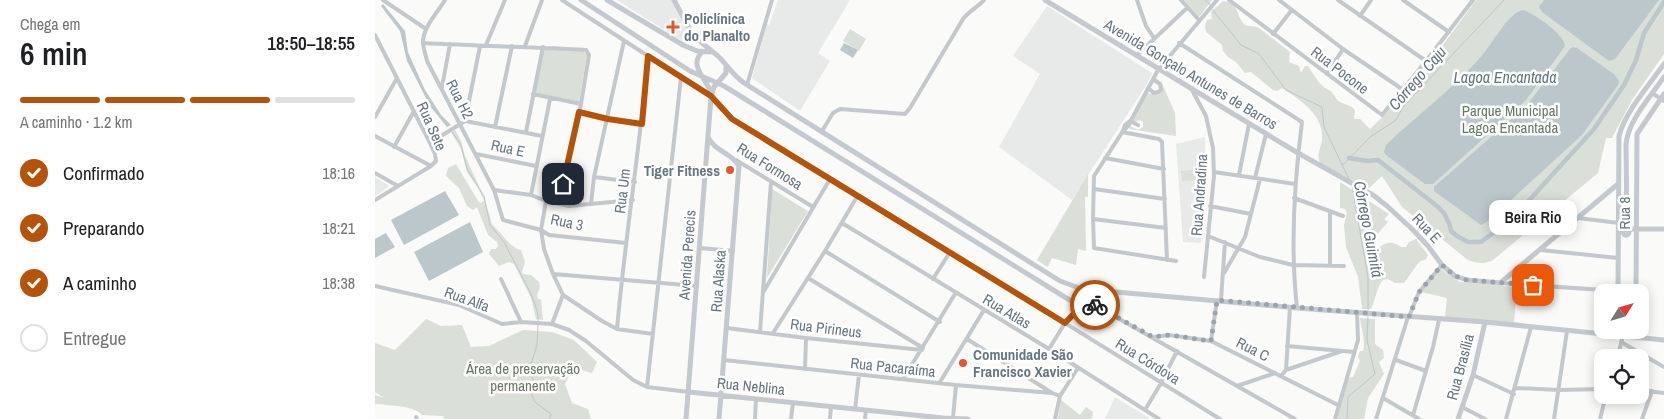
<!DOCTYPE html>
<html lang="pt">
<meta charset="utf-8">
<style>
body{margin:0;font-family:"Archivo Narrow",sans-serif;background:#f2f2f2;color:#202124;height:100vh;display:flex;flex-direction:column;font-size:19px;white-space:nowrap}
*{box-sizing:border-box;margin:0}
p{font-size:16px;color:#757577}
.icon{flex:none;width:28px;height:28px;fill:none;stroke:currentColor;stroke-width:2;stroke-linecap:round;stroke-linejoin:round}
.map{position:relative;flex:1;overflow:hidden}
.panel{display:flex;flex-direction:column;background:#fff;width:375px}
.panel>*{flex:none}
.needle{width:32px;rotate:53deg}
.fabs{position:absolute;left:1219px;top:284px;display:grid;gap:10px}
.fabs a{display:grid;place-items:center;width:55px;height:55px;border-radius:10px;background:#fff;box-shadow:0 2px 12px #0003;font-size:25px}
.pin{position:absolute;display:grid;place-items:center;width:42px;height:42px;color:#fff;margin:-21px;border-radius:10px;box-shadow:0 2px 8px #0006}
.courier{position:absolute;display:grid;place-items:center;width:50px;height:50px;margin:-25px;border:4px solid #b45309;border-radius:50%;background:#fff;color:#222;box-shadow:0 1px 6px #0007}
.bubble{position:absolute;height:35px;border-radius:10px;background:#fff;box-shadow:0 2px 12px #0003;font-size:16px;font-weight:600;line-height:35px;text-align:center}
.summary em{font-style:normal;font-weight:600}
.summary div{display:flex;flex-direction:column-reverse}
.summary{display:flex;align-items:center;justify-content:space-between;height:85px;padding:0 20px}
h1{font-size:32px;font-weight:600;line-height:38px}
.bar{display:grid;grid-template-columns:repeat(4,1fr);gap:8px 5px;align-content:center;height:60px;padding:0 20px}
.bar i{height:6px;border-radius:4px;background:#e0e0e0}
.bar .on{background:#b45309}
.bar p{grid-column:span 4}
ol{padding:0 20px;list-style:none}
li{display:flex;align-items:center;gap:15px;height:55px}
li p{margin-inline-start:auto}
li .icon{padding:5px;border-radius:50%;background:#b45309;color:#fff;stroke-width:4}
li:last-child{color:#757577}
li i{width:28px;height:28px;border:2px solid #e0e0e0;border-radius:50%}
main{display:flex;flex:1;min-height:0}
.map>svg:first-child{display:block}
</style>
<main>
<section class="panel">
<div class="summary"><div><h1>6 min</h1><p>Chega em</p></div><em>18:50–18:55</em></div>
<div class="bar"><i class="on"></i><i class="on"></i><i class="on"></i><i></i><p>A caminho · 1.2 km</p></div>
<ol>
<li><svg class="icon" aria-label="check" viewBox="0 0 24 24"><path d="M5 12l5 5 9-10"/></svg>Confirmado<p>18:16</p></li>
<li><svg class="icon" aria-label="check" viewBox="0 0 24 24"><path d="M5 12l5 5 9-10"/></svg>Preparando<p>18:21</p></li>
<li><svg class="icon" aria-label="check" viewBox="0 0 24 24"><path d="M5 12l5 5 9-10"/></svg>A caminho<p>18:38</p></li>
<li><i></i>Entregue</li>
</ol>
</section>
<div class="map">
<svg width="1289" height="419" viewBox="0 0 1289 419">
<rect width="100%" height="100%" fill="#fafaf8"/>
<path fill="#e8e9e9" d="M242,0H297L319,39L315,43H310Z
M403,0H475L443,53L455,61L425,111L377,78L392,24L394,25Z
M672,6L777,73L772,84L697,200L624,147L665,74L638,56Z
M830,137L831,167L826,243L808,242L801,144Z
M0,177L13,185V187L0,196Z
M740,397L776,419H730Z"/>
<path fill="#dadfd7" d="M809,0H837L824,17Z
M1101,0H1289V54L1257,100L1237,138H1231L1223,173L1118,260C1109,265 1102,263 1093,260L1027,207L1007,176L993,189L945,163C941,154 946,148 947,140C949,114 925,100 907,88L902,91L898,90L876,72L870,73L861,62L853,57L848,51L847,45L831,32L830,26L832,20L837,19L836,12L848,1C865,3 860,14 869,24C872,27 878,25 884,28L915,52L914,62L924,66L926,73L930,66H933C939,75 946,88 956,91L963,101L977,107L980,110L979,119H985L995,129C1036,91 1068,45 1101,0Z
M475,29L491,39L484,51L468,41Z
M169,49L208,51L212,55L204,103L160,93Z
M786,81L800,113L801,136L754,129L755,128L753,127L755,126L763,130L768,127V122L766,120L757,122L772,93L778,94L787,87Z
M80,130L86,141L90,156L109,197L117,224L135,244L142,249L146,250L150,262L147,272L148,274L156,275L164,282L165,286L162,296L163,299H166L168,320L161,319L156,298L139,264L134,262L124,266L114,254L116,249H121L123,246L122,242L113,235L102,207L98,210L92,206L84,188L71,176L73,168L81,164L103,201L105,203L109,201L103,188L92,172L86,149L76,132Z
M826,169L827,180L807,181L806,171Z
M713,174V197H710L711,251L703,249L701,265L677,258L673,267L662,260Z
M965,182L1014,214L1009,219L1013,222L993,245L995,251H1001C1009,242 1016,240 1026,247H1031L1034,242L1041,239L1053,255L1051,259L1044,262L1029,283H1020L1013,279L1008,280C1001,288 1001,299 996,309H987L983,277L971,247L969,225L972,213L970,209L965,208Z
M397,189L433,211L392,278Z
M1066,269L1085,282L1142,287L1139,324L1070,317L1072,298L1046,292Z
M985,318L1000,319V344L1008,350L1009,358L1004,362L1009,374L993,398L989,419H962L973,378L978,377L985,361L983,356L985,351H988C991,342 986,328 985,318Z
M51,319L66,326L87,325L96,347L114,346L148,330L177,332L199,340L222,362L217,373L198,368L190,384L197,403L213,409L216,419H69L68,416L47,415C41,406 12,405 0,404V395L9,398L0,392V343L20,350Z
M686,400L705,415L711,407L718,412L717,419H683Z"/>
<path fill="#bbc7cb" d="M1169,0H1284L1240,59L1234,61L1167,12L1164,7Z
M8,4L30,31L33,52L50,90L66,115L76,125L72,127L55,106L32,61L25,31L6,6Z
M1147,10C1159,13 1189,34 1190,46L1151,100L1058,184H1050L1011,155L1009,152L1011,145C1043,114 1080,88 1109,53C1119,41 1132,15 1147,10Z
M469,43L483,50L478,58L465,50Z
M1198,47L1202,48L1239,74L1244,81L1243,85L1207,135L1113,221L1106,225L1059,191V187L1152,105L1195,49Z
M70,191L84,215L29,245L16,220Z
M95,222L108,252L54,281L39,252Z
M11,233L20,247L0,258V239Z"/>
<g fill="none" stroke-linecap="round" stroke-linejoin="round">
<path stroke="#bbc7cb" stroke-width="1" d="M831,0L835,5
M837,9L866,45L884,54L911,90L947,107L949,127L974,179
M77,132L86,145L92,169L109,196L115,225L129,242L154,290L160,304L163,315V321
M968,165L995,137L1021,120L1028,107L1129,0
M977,185L993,278V312
M163,325L162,345L155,367L159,383L156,393L160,402L176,414L175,419
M972,419L973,397L1000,374L992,340L993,316"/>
<path stroke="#bbc7cb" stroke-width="4.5" d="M974,158L992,161L1003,160L1062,206L1069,213L1074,223L1076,231L1082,236L1093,242H1106L1138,218L1219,129L1249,85L1261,60L1269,33L1289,2"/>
<path stroke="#c3c8cc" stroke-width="4" d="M8,0L51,29
M70,0C63,12 48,27 48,42C48,48 51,55 52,61L119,190L128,220L166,230L174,235L251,243
M187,0L336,97L357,119L483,195L845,419
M762,0L771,26L779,38
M806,0L824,20
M854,0L1007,115L1051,61L1098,0
M904,0L968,49L1027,89
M963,0L1051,61
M1028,0L1074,32
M985,16L996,0
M898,34L916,11
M0,35L55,143L60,154L61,161L56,166L0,200
M48,43C103,46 157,47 211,50L214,55L206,104L184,203
M804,43L927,122C919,184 915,246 922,308
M111,45L130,0
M150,46L167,0
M762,55L812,8
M952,74L968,49
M372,85L397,0
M67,87L75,44
M773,88L779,93L783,92L786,90L785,84L778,79
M817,90L831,116L838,148L839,176L829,277
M1277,93L1289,101
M158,94L206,104
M204,111L233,119L267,124
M0,117L22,78
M90,121L105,46
M755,121L750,125L748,131L753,126L783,70L842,0
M755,121L763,125
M120,127L137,46
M447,131L458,113L465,109L530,114L535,108L588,19C594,11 603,7 609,0
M748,131L719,176L718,219L719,248L801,261
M151,132L168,47
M747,132L784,139L787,142L792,260
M0,136L56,166
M55,143L90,121L167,136
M19,147L39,111
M101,154L161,166
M730,158L789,169
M361,160L438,207
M839,172L920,184
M0,173L23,186
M864,175L874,124
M219,177L260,182
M880,178L891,134
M719,189L790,199
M119,190L156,195L171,201L194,206L258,200
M156,195L175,99
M919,198L968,216
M171,201L166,230L169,249L178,274L188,295L227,321L242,329L278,334
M216,204L219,177L249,41
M835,206L876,214
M955,212V265
M1203,218L1244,223
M718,219L791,228
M467,223L674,349L784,419
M833,236L885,257L918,265L969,266
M325,248L358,251
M1166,250L1243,258
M450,251L565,322
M849,273L870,237L885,179
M178,274L322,286
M433,278L548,348
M126,279L146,322
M558,279L575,252
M1125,283L1243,291
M0,286L84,305L127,324L146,322L177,324L194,330L211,341L258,380L272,387L314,392
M389,291L455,179
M846,300L850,242
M1034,317L1044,292L1067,265
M177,324L188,295
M352,328L431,338L547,350
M242,329C250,238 265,147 273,56
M385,332L396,182
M398,333L450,251L483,195
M779,337L794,335L836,341L963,405
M592,339L677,393
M836,341L842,300
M1246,342L1289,367
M912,346L979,352
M674,349L690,323L711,300L920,419
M1242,358L1247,340
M349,360L581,385L677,393L685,396
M1021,360L1051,371
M430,369L431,338
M911,370L915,307
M1098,375L1139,394
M906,376L911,370L967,351
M528,379L580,294
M565,382L609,310
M862,386L900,373
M272,387L306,77
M1141,388L1184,390L1228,389
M1265,390L1289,393
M1008,398L1044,419
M1087,407L1110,419
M480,409L484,375
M770,410L786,383L802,351
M1038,415L1058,347L1064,320
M41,417L42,419
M578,418L581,385
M380,419L381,399
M416,419L418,403
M455,419L456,407
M490,419L491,410
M680,419L685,396L703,368
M960,419L983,340L982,313
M1001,419L1033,317
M1131,419L1156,327
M1179,419L1192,331
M1225,419L1231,395
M1267,419L1277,391"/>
<path stroke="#c3c9ce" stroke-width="5" d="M206,0L315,71L349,86L701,304L711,300L721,291
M232,0L308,45L322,51L335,52
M299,0L319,37
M670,0L923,153L998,195L1012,206L1037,229L1053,246L1067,265L1080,276L1092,280L1125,283L1243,184
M318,34C326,43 334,49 343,56C352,65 358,75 369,83L685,281L707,289L922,308L1110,322L1289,340
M327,52C313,66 332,79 336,93
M333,137C339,151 357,153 364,166L344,419
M1248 232a3 3 0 1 1 6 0a3 3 0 1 1-6 0Z
M1252,229L1251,145C1252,122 1276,96 1289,77
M1254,231L1256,229H1289
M1243,292L1244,136C1250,112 1274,85 1289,64
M1261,292L1262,134L1289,94
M314,392L568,418L593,419
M311,419L336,97L339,87L351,73V66
M1083,419L1098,375L1110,322"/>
</g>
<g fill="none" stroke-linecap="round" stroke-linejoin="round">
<path stroke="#99a4ac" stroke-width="5" stroke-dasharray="0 9" d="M720,305L778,337L794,335L836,341L842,300L1034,317L1044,292L1067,265L1080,276L1092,280L1158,285"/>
<path stroke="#b45309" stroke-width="6" d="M188,184L204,112L233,119L267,124L273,56L336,96L357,119L690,323L712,300L720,305"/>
</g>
<g fill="#e4572e" stroke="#fff" stroke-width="2">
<path d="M295.5 19.5h5v5h5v5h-5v5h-5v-5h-5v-5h5z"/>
<circle cx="355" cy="170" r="5"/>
<circle cx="588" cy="363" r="5"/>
</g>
<g text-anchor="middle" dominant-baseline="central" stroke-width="5" stroke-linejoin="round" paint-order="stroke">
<g font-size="15" font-weight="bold" fill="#657683" stroke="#fff" text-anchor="start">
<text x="309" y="18">Policlínica<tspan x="309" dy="17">do Planalto</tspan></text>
<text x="345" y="170" text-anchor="end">Tiger Fitness</text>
<text x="598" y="354">Comunidade São<tspan x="598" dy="17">Francisco Xavier</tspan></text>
</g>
<g font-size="15" fill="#657683" stroke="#fff">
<text transform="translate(965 70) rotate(37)">Rua Pocone</text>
<text transform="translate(816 74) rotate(31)">Avenida Gonçalo Antunes de Barros</text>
<text transform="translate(85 99) rotate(63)">Rua H2</text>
<text transform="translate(57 126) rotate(66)">Rua Sete</text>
<text transform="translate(133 148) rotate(12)">Rua E</text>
<text transform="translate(395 166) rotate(32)">Rua Formosa</text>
<text transform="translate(247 191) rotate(-83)">Rua Um</text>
<text transform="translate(824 195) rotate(-86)">Rua Andradina</text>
<text transform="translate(1249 213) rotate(-90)">Rua 8</text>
<text transform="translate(192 222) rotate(12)">Rua 3</text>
<text transform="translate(1052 228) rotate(47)">Rua E</text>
<text transform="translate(312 255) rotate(-86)">Avenida Perecis</text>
<text transform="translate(343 281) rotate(-86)">Rua Alaska</text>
<text transform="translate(92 299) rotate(20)">Rua Alfa</text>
<text transform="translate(632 311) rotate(31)">Rua Atlas</text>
<text transform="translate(451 328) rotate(7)">Rua Pirineus</text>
<text transform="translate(878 349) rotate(27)">Rua C</text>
<text transform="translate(773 361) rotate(32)">Rua Córdova</text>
<text transform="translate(518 367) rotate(6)">Rua Pacaraíma</text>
<text transform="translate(1085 367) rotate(-75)">Rua Brasília</text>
<text transform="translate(376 386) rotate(6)">Rua Neblina</text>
</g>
<g font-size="15" fill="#687a64" stroke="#fff">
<text x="1135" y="110">Parque Municipal<tspan x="1135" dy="17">Lagoa Encantada</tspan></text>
<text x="148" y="368">Área de preservação<tspan x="148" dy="17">permanente</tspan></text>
</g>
<g font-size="16" font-style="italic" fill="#60757c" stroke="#fff">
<text x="1130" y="77">Lagoa Encantada</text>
<text transform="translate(1042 78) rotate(-49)">Córrego Caju</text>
<text transform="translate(994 229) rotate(79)">Córrego Guimitá</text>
</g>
</g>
</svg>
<div class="fabs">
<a><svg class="needle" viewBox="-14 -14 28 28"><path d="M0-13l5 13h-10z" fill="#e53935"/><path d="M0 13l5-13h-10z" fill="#757577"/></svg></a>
<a><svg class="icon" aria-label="locate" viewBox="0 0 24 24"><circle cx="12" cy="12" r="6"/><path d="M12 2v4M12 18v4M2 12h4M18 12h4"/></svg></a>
</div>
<div class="pin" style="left:1158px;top:285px;background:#ea580c"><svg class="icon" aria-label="bag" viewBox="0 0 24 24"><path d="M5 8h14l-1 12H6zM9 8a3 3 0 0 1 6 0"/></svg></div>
<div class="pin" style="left:188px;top:184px;background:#1f2937"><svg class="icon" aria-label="home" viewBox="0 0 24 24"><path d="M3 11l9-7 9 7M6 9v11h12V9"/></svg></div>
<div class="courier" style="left:720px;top:305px"><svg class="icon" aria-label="bike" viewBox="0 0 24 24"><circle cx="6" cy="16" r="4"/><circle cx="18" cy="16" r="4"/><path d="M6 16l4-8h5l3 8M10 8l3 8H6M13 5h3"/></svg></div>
<div class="bubble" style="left:1114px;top:200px;width:88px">Beira Rio</div>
</div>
</main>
